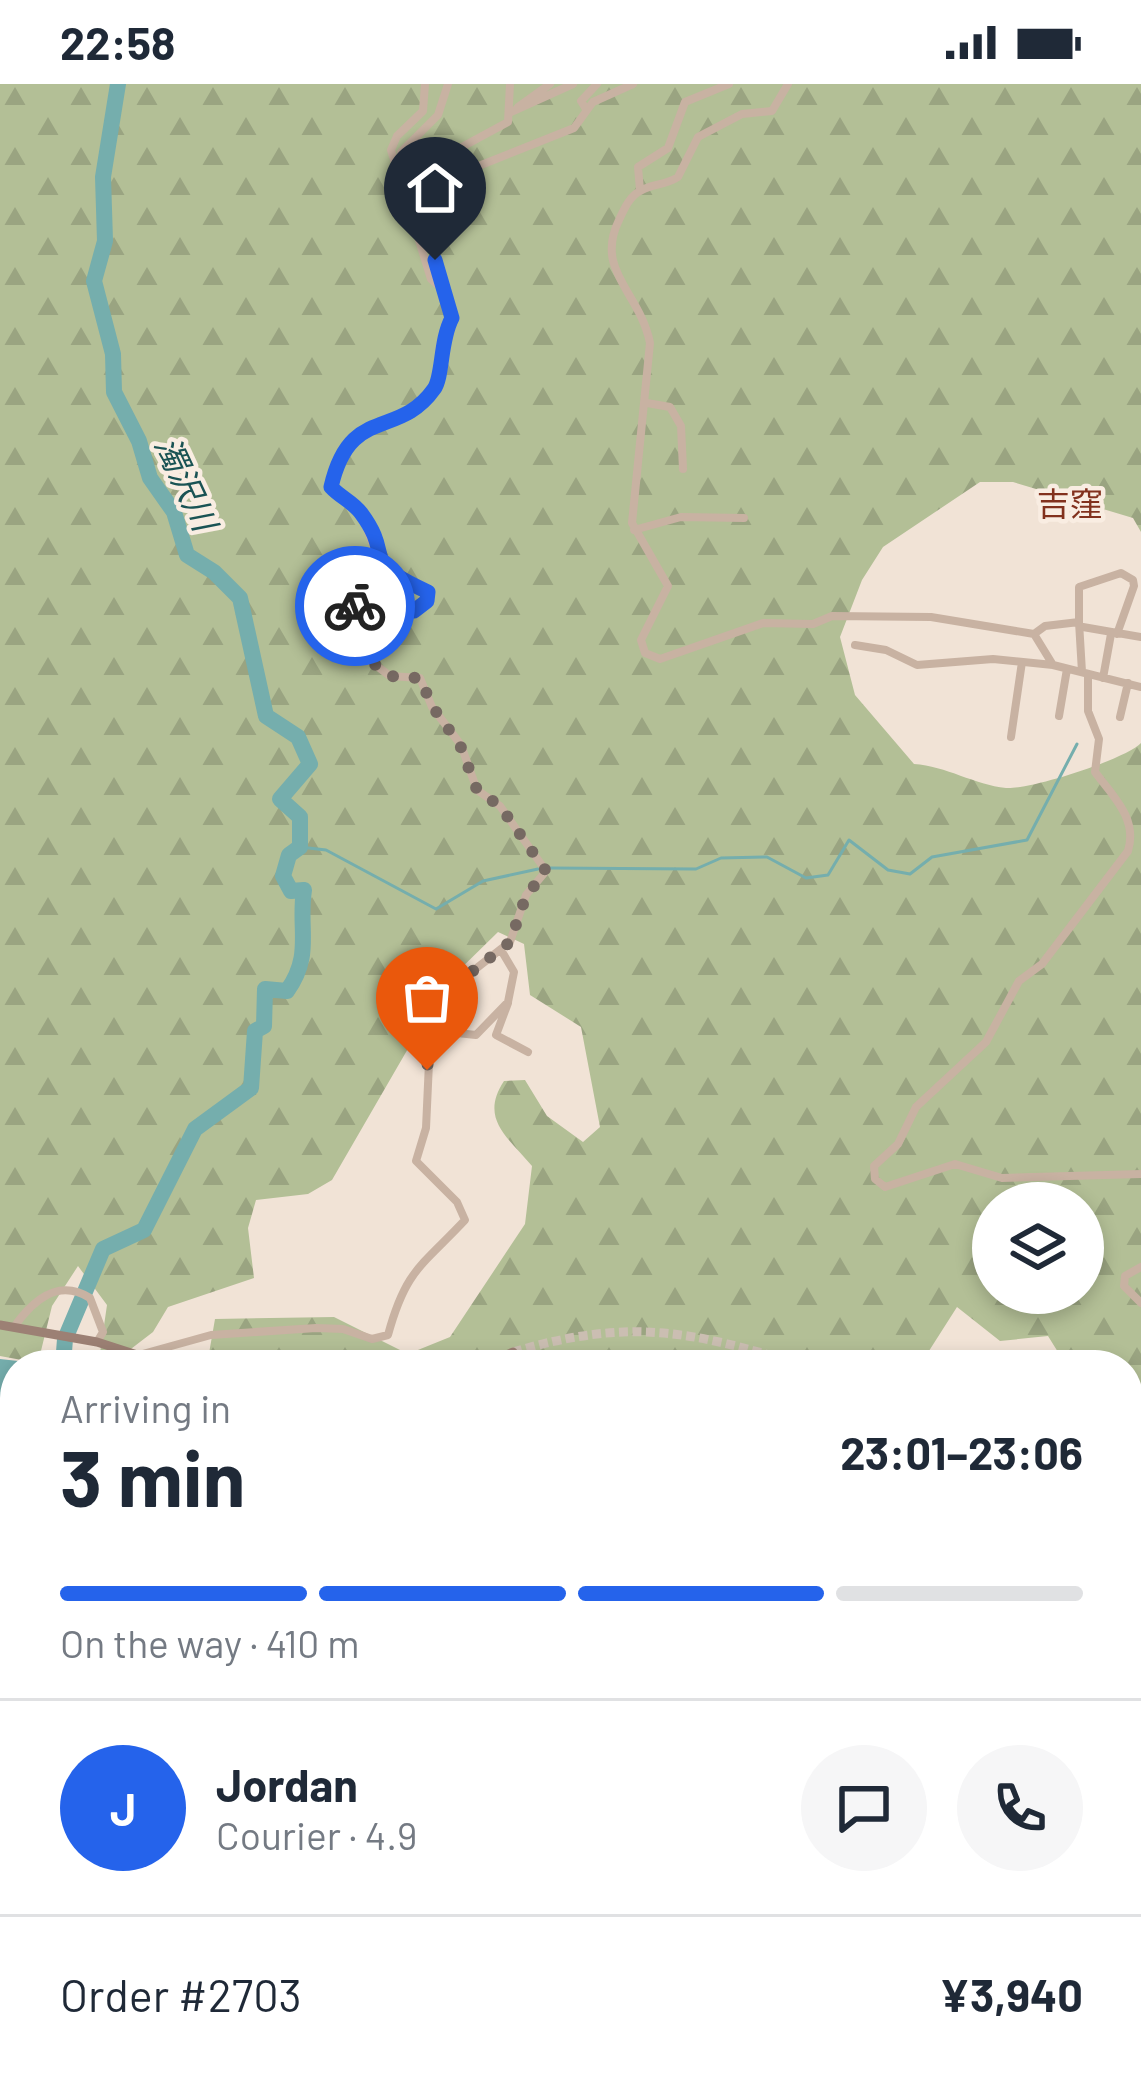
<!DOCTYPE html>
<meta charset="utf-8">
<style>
body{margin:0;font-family:Barlow,"Noto Sans JP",sans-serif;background:#f6f6f7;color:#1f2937;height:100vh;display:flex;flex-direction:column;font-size:45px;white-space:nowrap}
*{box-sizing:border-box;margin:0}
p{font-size:39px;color:#747a83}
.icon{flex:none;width:66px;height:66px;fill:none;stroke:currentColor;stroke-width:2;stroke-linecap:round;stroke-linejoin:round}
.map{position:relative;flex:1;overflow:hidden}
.side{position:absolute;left:0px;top:1266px;width:1143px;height:744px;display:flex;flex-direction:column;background:#fff;border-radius:48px 48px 0 0;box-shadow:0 6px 18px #0003}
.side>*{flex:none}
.buttons{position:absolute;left:972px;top:1098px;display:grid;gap:24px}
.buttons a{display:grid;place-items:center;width:132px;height:132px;border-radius:50%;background:#fff;box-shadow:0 6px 18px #0003;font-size:60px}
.pin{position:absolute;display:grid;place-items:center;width:102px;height:102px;color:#fff;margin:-123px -51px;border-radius:50% 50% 50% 0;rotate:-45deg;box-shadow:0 0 12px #0007}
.pin .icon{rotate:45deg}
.courier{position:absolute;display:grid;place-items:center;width:120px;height:120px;margin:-60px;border:9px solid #2563eb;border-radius:50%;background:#fff;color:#222;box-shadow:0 3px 15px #0007}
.summary em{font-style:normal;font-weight:700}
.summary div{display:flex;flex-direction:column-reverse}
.summary{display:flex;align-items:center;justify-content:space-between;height:204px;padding:0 60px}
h1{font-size:78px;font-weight:700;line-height:90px}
.bar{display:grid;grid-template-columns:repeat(4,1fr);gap:18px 12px;align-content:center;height:144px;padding:0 60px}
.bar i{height:15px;border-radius:9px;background:#e0e1e3}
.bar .on{background:#2563eb}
.bar p{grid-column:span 4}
.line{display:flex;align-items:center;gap:30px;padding:0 60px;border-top:3px solid #e0e1e3}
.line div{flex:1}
.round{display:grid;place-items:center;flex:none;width:126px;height:126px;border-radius:63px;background:#f6f6f7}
.status{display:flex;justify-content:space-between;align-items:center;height:84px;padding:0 60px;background:#fff;direction:ltr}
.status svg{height:33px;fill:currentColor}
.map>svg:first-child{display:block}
</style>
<div class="status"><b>22:58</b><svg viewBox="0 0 49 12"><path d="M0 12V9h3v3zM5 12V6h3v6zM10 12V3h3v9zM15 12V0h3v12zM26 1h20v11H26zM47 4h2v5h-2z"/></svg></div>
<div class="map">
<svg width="1141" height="2010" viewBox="0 0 1141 2010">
<defs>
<pattern id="forest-firs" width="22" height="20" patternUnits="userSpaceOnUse" patternTransform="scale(3)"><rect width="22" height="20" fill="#b3bf96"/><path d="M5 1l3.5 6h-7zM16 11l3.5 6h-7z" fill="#9aa481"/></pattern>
<pattern id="water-ripples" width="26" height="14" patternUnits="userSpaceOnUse" patternTransform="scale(3)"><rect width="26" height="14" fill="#75aead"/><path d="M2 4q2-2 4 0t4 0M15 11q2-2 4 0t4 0" fill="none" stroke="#618e8d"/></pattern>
</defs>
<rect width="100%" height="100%" fill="#f1e3d6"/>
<path fill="url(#forest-firs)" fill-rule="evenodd" d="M0,0H1141V448L1133,434L1013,398H980L883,463L862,496L840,553L855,611L914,680C946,682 975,701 1006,704C1030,706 1126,675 1141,659V1369L1128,1365V1281H1066L1048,1252L1000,1257L957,1223L920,1281H207L215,1235L334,1233L408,1270L450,1253L525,1140L532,1082C508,1053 479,1035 504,997L525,996L547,1032L583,1058L600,1043L581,943L530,911L524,860L498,848L446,899L332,1096L308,1110L256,1116L248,1144L254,1194L168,1223L153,1248L110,1281L99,1276L107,1221L78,1182L52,1222L38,1279L0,1272ZM993,1119H1083V1209H993Z
M1128,1617L1141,1622V2010H0V1830L15,1842V1995H1128Z"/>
<path fill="url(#water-ripples)" d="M0,1275L54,1281H15V1388L0,1389Z
M1128,1383L1141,1388V1580L1128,1573Z"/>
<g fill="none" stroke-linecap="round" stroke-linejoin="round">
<path stroke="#75aead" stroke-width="3" d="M300,763L326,766L436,825L483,797L538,785
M548,784L696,785L721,774L767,773L806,794L828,791L849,756L888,786L910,790L932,773L1027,756L1077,660"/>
<path stroke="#75aead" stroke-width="16" d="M63,1281L65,1255L103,1165L144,1146L195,1045L251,1004L255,947L264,942L265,905L287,907C313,871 298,845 304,806L291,807L283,792L289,771L300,763V733L280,715L310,680L298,653L266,632L240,514L214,488L187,471L174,428L150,394L139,357L114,308L113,270L94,197L105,157L103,93L118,0"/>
<path stroke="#cbbeb2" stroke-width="9" stroke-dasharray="9 4.5" stroke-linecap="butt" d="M513,1268C628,1234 689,1246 802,1281"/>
<path stroke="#cbbeb2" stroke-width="12" stroke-dasharray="12 6" stroke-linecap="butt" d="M0,1553L15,1555
M1128,1590L1141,1598"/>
<path stroke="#c8b2a2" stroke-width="8" d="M425,0L423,27L397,52L391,66L431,195L440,203
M510,0L508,38L460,64L457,73L464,82L476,83L574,44L593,18L633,0
M788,0L772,27L742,30L698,53L678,93C666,101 653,100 642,106C630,111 624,125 619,136C594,187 640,208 650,259L632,439L668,502L641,556L645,569L660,575L763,539L813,540L832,532L931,533L1034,550L1045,542L1079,538L1082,588
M518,23L550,0
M586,25L581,17L597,0
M511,28L573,0
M640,106L638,83L668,64L685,18L729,0
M647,319L670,323L681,342L683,385
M634,446L681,433L744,434
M1079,538V503L1121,489L1133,496L1134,502L1117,550
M1083,543L1141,553
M1034,550L1053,581L1141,603
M855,561L886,566L917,581L993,575L1053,581
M1088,590V627L1099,655L1095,688C1113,712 1138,735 1128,767L1042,880L1019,897L986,958L916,1023L898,1060L874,1082L875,1095L885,1103L955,1080L1002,1094L1141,1090
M1103,594L1111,550
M1059,632L1067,585
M1120,633L1128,599
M1011,653L1022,578
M508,919L496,951L528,968
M438,947L476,951L508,918L514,888L501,866
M1141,1183L1125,1192L1124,1202L1141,1219
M14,1243C33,1216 58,1194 90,1214L103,1248L97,1258
M139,1271L211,1251L316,1244L343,1245L372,1255L388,1251C406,1185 422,1182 465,1136L457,1118L416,1077L426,1044L430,957L455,925L464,894L510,858L526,811L546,787L500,722L477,706L461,661L432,623L420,594L390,592L365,573C361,553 348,521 366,510L414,527L424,523L428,509L396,496L381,482L361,429L331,403C351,316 421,348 438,299C441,288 438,273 440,262C443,245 452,236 450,218L401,68L438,31L448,0
M0,1472L15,1474
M0,1510L15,1506"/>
<path stroke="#9c8074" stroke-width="9" d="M0,1241L97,1258L162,1279L289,1276L318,1281
M485,1281L513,1268
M1128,1377L1141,1382"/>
</g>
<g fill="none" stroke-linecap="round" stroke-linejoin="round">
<path stroke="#766962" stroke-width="12" stroke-dasharray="0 21.6" d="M355,522L365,573L390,592L420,594L432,622L460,661L477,706L500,722L546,787L526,812L510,858L464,894L455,925L430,957L427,986"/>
<path stroke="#2563eb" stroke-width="15" d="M355,522L367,511L414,527L427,517L428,508C356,475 396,476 361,429C353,418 340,413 331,403C350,320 398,356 434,305C443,293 440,256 452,234L435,176"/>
</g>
<g text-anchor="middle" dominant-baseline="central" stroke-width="9" stroke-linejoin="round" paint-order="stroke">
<g font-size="33" font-style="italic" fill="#1a5354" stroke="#f9ede2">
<text transform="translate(187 399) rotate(65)">濁沢川</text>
</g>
<g font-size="33" fill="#82311d" stroke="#f9ede2">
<text x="1070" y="419">吉窪</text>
</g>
</g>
</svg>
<div class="buttons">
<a><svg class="icon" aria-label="layers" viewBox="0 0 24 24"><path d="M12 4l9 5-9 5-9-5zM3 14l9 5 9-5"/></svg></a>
</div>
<div class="pin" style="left:427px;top:986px;background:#ea580c"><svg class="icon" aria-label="bag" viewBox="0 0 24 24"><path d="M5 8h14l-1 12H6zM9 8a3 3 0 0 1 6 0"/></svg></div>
<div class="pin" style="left:435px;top:176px;background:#1f2937"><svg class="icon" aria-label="home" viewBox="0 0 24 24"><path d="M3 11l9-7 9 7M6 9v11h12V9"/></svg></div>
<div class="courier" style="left:355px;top:522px"><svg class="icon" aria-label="bike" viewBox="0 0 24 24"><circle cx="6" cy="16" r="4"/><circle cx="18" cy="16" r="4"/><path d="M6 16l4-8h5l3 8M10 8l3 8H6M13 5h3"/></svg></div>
<section class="side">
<div class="summary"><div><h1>3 min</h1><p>Arriving in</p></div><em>23:01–23:06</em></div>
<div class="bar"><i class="on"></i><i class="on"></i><i class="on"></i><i></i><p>On the way · 410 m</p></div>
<div class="line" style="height:216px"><b class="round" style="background:#2563eb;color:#fff">J</b><div><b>Jordan</b><p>Courier · 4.9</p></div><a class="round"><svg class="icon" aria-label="chat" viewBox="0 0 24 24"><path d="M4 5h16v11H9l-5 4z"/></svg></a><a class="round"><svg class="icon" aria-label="phone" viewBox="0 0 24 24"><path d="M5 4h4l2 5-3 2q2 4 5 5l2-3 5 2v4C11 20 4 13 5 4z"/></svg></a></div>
<div class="line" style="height:156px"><div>Order #2703</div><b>¥3,940</b></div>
</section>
</div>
